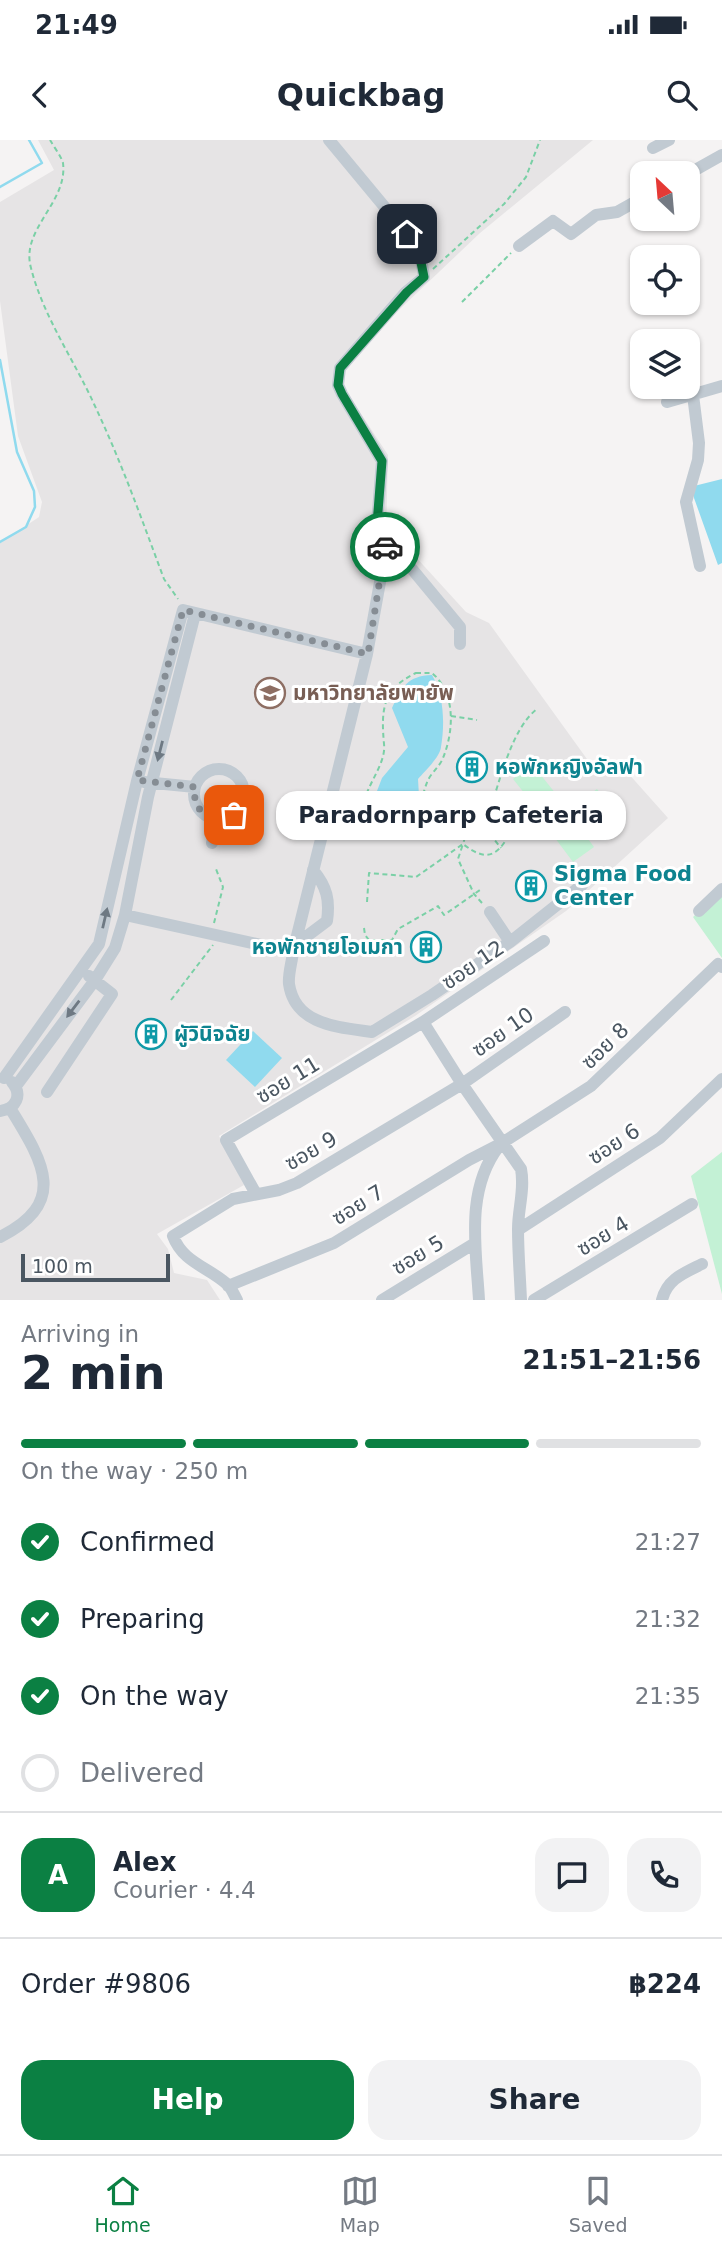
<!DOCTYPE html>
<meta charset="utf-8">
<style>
body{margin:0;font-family:"DejaVu Sans","Noto Sans Thai",sans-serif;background:#f2f2f3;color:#1f2937;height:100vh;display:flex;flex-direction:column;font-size:26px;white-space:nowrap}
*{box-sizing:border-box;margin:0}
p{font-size:23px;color:#747a83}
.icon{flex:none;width:38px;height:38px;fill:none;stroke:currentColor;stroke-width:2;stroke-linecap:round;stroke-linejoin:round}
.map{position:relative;height:1160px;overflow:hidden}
.details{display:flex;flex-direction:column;background:#fff;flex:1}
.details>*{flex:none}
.needle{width:46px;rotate:334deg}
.buttons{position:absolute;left:630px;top:21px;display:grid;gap:14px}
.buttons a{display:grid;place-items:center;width:70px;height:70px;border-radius:14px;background:#fff;box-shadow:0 2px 5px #0004;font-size:35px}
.scale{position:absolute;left:21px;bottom:18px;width:149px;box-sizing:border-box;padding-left:7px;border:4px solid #4a5661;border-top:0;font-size:19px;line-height:24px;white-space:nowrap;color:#4a5661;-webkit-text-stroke:5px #fff;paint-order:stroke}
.pin{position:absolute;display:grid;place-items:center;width:60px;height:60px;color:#fff;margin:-30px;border-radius:14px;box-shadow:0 4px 10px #0006}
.courier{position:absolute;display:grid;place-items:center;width:70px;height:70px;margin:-35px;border:5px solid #0b8043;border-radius:50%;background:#fff;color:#222;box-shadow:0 2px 9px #0007}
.bubble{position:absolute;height:49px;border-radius:21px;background:#fff;box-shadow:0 2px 5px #0004;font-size:23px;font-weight:600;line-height:49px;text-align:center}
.summary em{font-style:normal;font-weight:600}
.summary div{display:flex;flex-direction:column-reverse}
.summary{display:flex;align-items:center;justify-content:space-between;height:119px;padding:0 21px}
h1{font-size:46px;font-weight:600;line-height:52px}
.bar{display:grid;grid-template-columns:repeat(4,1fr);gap:10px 7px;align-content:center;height:84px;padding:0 21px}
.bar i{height:9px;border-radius:5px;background:#e0e1e3}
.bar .on{background:#0b8043}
.bar p{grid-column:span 4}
.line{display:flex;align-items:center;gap:18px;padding:0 21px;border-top:2px solid #e0e1e3}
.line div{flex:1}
.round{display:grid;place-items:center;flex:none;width:74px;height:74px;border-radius:21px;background:#f2f2f3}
ol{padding:0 21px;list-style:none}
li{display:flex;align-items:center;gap:21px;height:77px}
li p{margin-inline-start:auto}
li .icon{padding:7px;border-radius:50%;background:#0b8043;color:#fff;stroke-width:4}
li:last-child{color:#747a83}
li i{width:38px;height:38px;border:4px solid #e0e1e3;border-radius:50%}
.action{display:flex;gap:14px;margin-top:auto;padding:14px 21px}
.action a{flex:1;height:80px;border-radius:21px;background:#0b8043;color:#fff;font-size:28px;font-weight:600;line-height:80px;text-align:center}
.action a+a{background:#f2f2f3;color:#1f2937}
.status{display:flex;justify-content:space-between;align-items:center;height:49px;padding:0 35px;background:#fff;direction:ltr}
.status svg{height:19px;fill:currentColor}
header{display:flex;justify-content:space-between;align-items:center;height:91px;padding:0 21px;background:#fff;font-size:32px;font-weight:600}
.tab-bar{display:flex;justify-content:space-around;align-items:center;height:98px;border-top:2px solid #e0e1e3;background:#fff;font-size:19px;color:#747a83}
.tab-bar a{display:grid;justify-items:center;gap:4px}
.tab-bar .on{color:#0b8043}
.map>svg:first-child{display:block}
</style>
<div class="status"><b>21:49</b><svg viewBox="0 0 49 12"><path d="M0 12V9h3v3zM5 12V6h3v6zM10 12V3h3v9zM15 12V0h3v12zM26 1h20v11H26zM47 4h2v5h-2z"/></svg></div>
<header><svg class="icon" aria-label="back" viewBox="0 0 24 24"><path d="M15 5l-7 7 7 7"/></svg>Quickbag<svg class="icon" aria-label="search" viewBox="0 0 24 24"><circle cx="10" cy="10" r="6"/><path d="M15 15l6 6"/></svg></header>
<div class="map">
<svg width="722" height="1160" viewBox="0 0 722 1160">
<rect width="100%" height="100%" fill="#f5f3f3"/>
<path fill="#e6e4e5" d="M38,0H593L480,93L399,170L337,237L388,315L386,394L403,403L466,472L489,483L592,626L619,623L668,678L566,771L415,876L219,996L244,1045L157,1094L168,1109L174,1133L207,1140L220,1160H0V403L39,377L42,362L18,296L0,161V62L54,30Z"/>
<path fill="#c3f1d5" d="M532,624L560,659L541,674L513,639Z
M597,649L623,684L601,700L575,665Z
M567,670L594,707L573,722L546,686Z
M722,751V818L693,777Z
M722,1012V1154L691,1036Z"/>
<path fill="#90daee" d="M722,339V423L718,425L694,358V346Z
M432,535C444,555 445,584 441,607C440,617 425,631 418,639L419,656L403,671L386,666L377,651L382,638L408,607L392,568C402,547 407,536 432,535Z
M253,891L282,918L255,947L226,920Z"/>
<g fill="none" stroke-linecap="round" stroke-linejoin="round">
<path stroke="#90daee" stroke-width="2.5" d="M0,47L42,23L29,0
M0,220L17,312L34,351L35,367L26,387L0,402"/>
<path stroke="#7ad0a6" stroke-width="2" stroke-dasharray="5 3.5" stroke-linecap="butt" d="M50,0C54,7 61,16 63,23C68,63 20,89 31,128C43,176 74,220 94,264C121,321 142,380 164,439L178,459
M433,129L504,64L526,37L540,0
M462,162L511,113
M416,533H432C456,553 454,591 443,618C440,626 432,632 428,640C423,651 422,665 413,674C403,685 373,691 366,675C356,655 387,628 384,604C381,570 382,549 416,533Z
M451,576L477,580
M474,674L501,708
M370,696L374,684
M367,762L369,733L416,737L463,704L473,672
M482,763L474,754L458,719L463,704C485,721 496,718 509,695L504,678L490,670C500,640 512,588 537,569
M214,783L223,747L216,729
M364,788L365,795L369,800H392L398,789L438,766L444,775L480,750
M171,860L213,805"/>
<path stroke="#c1cad2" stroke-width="12" d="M329,0L407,94C418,108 422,120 424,137L406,152L340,228L338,245L342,254L382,321L377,384L379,399L386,409L407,423L460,487V504
M653,8L669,0
M688,34L722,15
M519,106L553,81L571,94L596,75L617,72L642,58
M693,255L699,303L698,320L686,362L700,426
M667,262L722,246
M386,409L367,514L293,812C292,822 288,834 289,844C295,885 338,887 372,892L432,855L510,802L582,745
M194 654a25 25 0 1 1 50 0a25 25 0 1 1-50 0Z
M144,642L195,647
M212,703L217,679
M699,771L722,749
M490,772L510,802
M125,775L293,812
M296,800L303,799L327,781C330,760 327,747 313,730
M423,882L462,944L521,1029C525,1049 518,1069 518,1089C518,1112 520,1136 521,1160
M4,938L99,804L137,641L183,470L367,514
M16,946L95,840L115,808L125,775L148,657L195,474
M47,952L112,854L89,836
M0,971C16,969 23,955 12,942
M256,1054L226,1000L423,882L544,801
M518,1090L660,998L722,939
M0,1097C71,1062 41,1019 10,968
M228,1146L334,1103L469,1020L502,1003L591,946L718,824L722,827
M237,1160C234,1155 232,1149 228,1145C209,1127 183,1123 173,1096L233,1059L279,1050L297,1043L462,944L565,872
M382,1160L475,1103
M479,1160C476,1108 465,1050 499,1006
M534,1160L692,1064
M662,1160C667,1139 684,1133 702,1124"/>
</g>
<defs><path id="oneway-solid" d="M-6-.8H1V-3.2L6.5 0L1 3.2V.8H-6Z" transform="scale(1.75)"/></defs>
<g fill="#6e7983">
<use href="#oneway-solid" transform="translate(160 611) rotate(104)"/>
<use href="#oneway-solid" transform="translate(105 778) rotate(-77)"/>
<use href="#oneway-solid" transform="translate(73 869) rotate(127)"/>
</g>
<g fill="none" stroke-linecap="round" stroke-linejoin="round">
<path stroke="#868d94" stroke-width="7" stroke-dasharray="0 12.6" d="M234,675C212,685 191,672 195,647L137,640L183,470L368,514L385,407"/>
<path stroke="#0b8043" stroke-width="9" d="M385,407L379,399L377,384L382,321L342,254L338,245L340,228L407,152L424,137L418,108L407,94"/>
</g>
<defs>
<g id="university-ring" transform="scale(1.575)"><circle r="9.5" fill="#fff" stroke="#8d6e63" stroke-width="1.5"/><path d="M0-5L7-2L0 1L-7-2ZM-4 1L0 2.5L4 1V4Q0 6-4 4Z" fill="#8d6e63"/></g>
<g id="building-ring" transform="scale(1.575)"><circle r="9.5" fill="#fff" stroke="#0f9aa8" stroke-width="1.5"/><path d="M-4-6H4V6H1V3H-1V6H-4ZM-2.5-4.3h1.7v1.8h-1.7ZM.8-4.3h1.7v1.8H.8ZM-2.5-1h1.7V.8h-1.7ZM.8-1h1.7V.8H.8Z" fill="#0f9aa8"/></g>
</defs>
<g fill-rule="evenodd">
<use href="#university-ring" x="270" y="553"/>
<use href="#building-ring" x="472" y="627"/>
<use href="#building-ring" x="531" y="746"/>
<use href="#building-ring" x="426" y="807"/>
<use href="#building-ring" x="151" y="894"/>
</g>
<g text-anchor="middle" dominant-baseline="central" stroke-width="6" stroke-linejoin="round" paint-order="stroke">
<g font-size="21" font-weight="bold" fill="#785e54" stroke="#fff" text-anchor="start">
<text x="293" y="553">มหาวิทยาลัยพายัพ</text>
</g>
<g font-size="21" font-weight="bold" fill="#0d838f" stroke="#fff" text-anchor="start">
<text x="495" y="627">หอพักหญิงอัลฟา</text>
<text x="554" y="734">Sigma Food<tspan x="554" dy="24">Center</tspan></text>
<text x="403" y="807" text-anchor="end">หอพักชายโอเมกา</text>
<text x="174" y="894">ผัูวินิจฉัย</text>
</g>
<g font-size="21" fill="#4a5661" stroke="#fff">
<text transform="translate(473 825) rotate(-34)">ซอย 12</text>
<text transform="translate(503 892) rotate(-35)">ซอย 10</text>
<text transform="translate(605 906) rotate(-44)">ซอย 8</text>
<text transform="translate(288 940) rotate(-31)">ซอย 11</text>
<text transform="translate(614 1004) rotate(-33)">ซอย 6</text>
<text transform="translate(311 1011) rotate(-30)">ซอย 9</text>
<text transform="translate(358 1065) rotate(-32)">ซอย 7</text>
<text transform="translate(603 1096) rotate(-31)">ซอย 4</text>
<text transform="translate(418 1115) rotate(-31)">ซอย 5</text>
</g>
</g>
</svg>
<div class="buttons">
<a><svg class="needle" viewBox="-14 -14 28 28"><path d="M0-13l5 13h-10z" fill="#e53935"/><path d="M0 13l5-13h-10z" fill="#747a83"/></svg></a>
<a><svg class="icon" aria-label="locate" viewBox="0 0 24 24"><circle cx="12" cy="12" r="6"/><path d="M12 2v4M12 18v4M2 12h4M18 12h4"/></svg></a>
<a><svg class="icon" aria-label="layers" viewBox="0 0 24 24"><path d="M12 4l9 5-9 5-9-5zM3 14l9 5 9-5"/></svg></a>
</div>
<div class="scale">100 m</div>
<div class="pin" style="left:234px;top:675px;background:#ea580c"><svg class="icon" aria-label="bag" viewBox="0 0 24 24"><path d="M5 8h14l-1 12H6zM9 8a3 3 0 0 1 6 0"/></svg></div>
<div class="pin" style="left:407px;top:94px;background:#1f2937"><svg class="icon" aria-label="home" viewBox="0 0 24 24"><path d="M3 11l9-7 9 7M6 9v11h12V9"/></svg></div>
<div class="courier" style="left:385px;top:407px"><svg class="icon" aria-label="car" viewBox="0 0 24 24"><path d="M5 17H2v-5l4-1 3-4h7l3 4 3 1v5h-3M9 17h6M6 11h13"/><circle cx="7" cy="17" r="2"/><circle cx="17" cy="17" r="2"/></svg></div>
<div class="bubble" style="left:276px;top:651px;width:350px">Paradornparp Cafeteria</div>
</div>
<section class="details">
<div class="summary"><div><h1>2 min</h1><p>Arriving in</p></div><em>21:51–21:56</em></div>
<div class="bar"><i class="on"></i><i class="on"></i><i class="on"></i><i></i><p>On the way · 250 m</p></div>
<ol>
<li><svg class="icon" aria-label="check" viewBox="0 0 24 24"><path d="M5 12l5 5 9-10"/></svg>Confirmed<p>21:27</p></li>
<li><svg class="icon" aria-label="check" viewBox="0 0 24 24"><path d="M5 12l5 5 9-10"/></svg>Preparing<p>21:32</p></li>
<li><svg class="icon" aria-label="check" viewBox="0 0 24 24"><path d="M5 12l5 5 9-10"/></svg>On the way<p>21:35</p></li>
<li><i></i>Delivered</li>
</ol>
<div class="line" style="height:126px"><b class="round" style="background:#0b8043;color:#fff">A</b><div><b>Alex</b><p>Courier · 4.4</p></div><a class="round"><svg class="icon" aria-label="chat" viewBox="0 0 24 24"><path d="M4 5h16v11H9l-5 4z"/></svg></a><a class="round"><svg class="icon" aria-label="phone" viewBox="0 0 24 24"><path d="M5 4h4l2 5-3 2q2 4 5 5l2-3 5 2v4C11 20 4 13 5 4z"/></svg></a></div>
<div class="line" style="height:91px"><div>Order #9806</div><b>฿224</b></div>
<div class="action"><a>Help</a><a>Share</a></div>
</section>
<nav class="tab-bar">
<a class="on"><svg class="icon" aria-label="home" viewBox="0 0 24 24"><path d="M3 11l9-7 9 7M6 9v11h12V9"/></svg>Home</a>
<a><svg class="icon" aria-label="map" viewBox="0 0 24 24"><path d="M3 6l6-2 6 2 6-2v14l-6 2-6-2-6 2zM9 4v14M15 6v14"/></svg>Map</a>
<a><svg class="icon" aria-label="saved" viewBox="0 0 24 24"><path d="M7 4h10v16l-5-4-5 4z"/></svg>Saved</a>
</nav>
